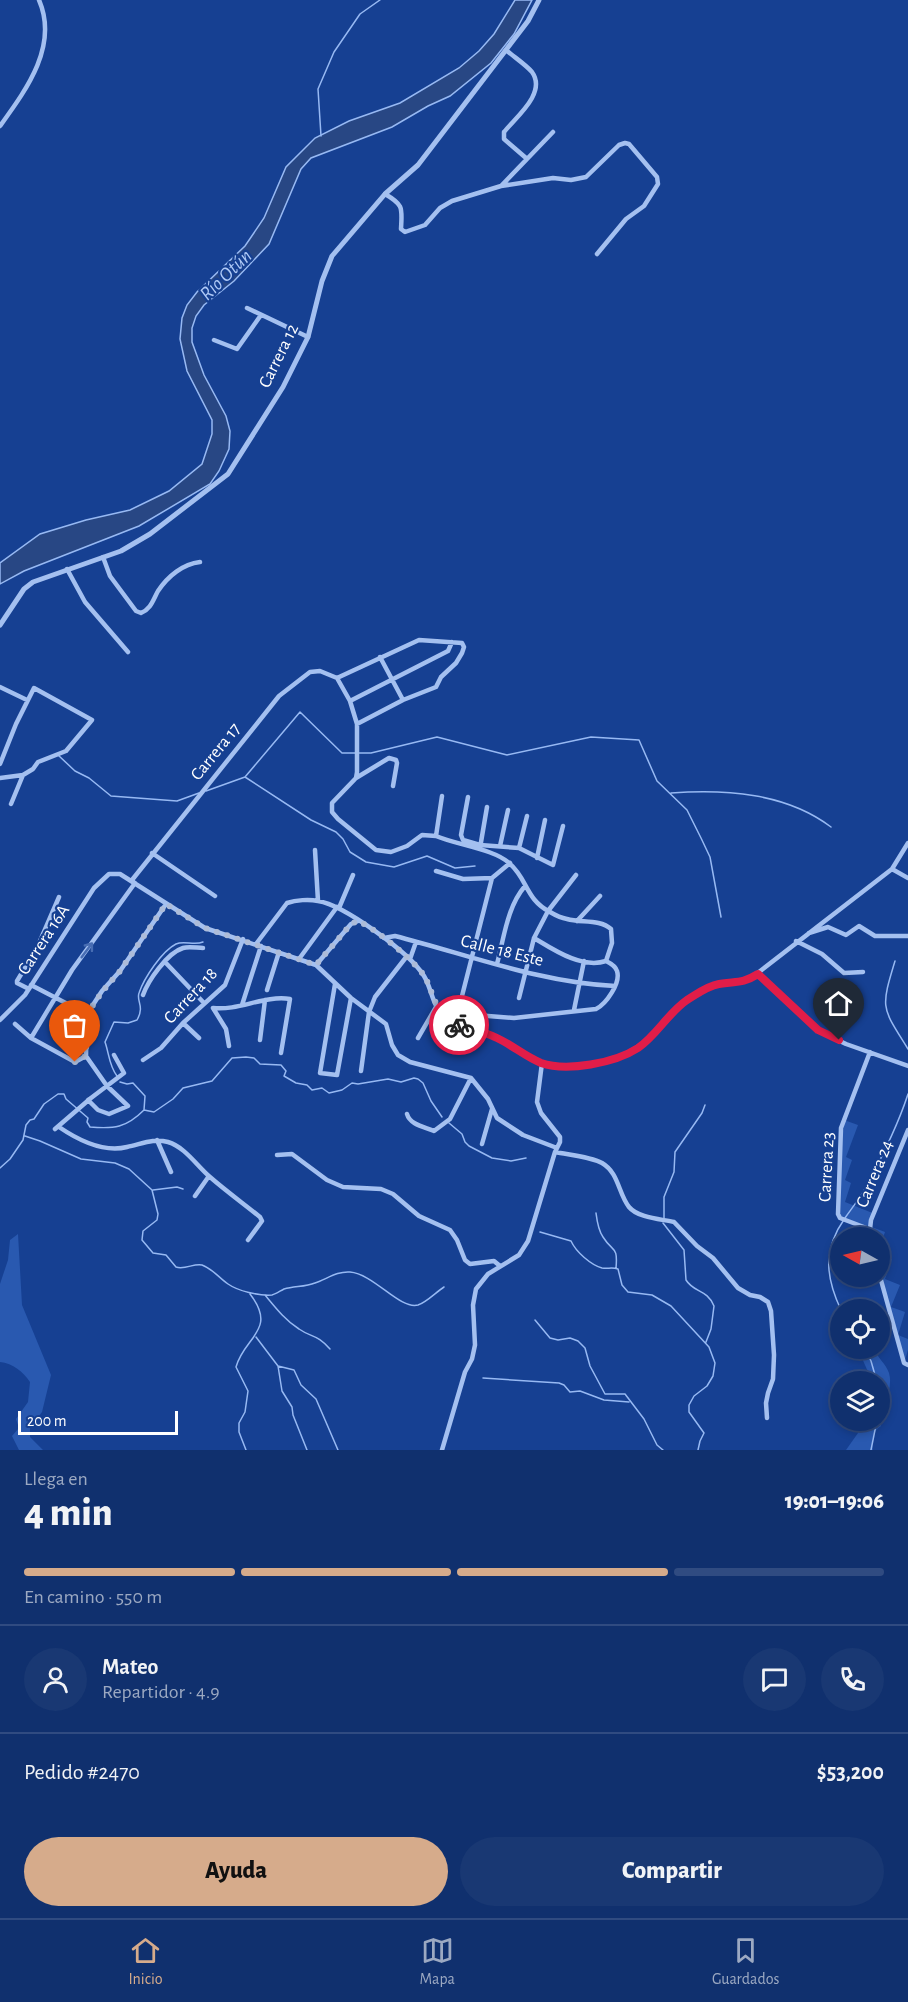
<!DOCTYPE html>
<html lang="es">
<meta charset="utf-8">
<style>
body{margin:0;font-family:"Alegreya Sans",sans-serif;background:#193873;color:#f1f3f6;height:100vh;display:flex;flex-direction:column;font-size:22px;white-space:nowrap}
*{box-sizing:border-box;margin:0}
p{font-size:20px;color:#9ca9c2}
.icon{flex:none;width:33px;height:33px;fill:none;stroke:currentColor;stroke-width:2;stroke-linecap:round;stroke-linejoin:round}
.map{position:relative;height:1450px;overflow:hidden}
.side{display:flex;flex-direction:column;background:#10306e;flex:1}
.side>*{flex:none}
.needle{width:39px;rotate:278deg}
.fabs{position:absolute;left:830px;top:1227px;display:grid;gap:12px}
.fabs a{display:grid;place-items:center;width:60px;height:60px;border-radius:50%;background:#10306e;box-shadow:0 3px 9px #0003,0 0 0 2px #304b81;font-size:30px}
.scale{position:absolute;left:18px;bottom:15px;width:160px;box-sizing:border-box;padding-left:6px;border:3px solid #fff;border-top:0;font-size:16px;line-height:21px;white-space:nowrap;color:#fff;-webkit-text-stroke:4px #164092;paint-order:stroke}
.pin{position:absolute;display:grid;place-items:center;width:51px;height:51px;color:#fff;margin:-62px -26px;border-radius:50% 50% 50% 0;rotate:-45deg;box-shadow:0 0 6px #0007}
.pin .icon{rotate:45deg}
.courier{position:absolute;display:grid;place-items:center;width:60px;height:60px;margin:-30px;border:4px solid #e11d48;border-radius:50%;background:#fff;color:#222;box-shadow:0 2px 8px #0007}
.overview em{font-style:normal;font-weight:800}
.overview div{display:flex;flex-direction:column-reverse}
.overview{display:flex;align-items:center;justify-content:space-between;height:102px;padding:0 24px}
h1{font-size:39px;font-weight:800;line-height:45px}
.bar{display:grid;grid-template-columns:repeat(4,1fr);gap:9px 6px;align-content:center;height:72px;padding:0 24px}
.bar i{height:8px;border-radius:4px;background:#304b81}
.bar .selected{background:#d6ab8b}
.bar p{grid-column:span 4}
.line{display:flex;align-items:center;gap:15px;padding:0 24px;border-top:2px solid #304b81}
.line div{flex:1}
.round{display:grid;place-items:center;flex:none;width:63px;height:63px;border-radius:32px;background:#193873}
.action{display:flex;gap:12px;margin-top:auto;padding:12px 24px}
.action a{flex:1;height:69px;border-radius:36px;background:#d6ab8b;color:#111;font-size:24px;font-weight:800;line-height:69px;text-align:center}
.action a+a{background:#193873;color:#f1f3f6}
.menu{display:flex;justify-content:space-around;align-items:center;height:84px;border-top:2px solid #304b81;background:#10306e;font-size:16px;color:#9ca9c2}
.menu a{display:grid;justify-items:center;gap:3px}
.menu .selected{color:#d6ab8b}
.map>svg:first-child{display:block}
</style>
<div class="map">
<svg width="908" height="1450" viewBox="0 0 908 1450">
<rect width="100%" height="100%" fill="#164092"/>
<path fill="#2959b0" d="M844,1120L858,1125L846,1157L852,1160L845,1180L851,1183L845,1202L875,1214L869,1226L885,1232L879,1249V1238L869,1237V1229L840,1218L841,1155Z
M18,1234L22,1305L51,1375L42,1412L30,1428V1437L43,1450H19L12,1436L19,1428L16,1419L28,1402L30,1382C23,1372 13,1363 0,1362V1284L8,1260L10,1240Z
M879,1254L892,1259L885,1279L900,1285L891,1307L905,1312L898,1335L908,1339V1350L904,1363L879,1273Z
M858,1349H874C877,1357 886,1364 889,1373C894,1391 880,1408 881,1426C873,1431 871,1440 873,1450H846L858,1433L862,1421L879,1420V1382L872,1381Z"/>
<path fill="#284784" stroke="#97b9f3" stroke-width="1.5" d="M515,0H532L514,34L491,63L450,96L428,106L392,127L311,158L301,169L269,244L234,281L204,305L196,316L192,328V342L204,375L226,416L230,431L229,449L219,471L210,484L139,526L24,571L0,584V563L40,534L86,520L130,510L169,491L202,464L212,434V420L187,371L180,339L182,318L187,305L197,292L245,246L264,218L286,167L315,138L349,121L400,103L459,68L479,51L494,34Z"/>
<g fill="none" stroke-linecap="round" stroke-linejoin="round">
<path stroke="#97b9f3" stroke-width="1.5" d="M321,136L318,89L334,52L360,14L380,0
M58,755L75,771L89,778L111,796L177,801L199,793
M245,777L311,820L336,832L343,839L350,852L366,862L394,867L427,856L455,868L475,866
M206,791L245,777L300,712L342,753H371L437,737L507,755L591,737L639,740L657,781L687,810L701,838L710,857L721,917
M671,793C726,789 786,793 831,827
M895,961C880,1010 882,1007 908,1049
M117,1076C109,1066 109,1053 105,1042L114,1022L128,1023L137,1020C145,1006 136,1001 139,993C144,978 162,951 176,944C184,940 194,946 203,942
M144,1110L154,1112L173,1099L183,1088L212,1081L232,1058L246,1057L254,1058L260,1064L281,1065L286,1071L284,1076L296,1083L307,1085L312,1090L322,1088L329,1093L342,1090L352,1083L358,1084L388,1079L401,1082L414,1078L418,1079L423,1083L431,1101L442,1117
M449,1123L462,1134L465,1142L469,1146L492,1158L511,1161L526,1158
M25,1136L40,1141L81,1159L115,1163L129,1169L152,1190L158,1214L157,1220L143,1231L142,1240L153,1253L166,1255L176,1267C185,1270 194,1263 202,1265C213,1269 219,1278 228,1284C238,1291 259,1296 272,1295C276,1294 280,1291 284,1289C295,1286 305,1287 315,1283C327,1279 337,1271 350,1272C374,1274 400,1310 418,1305C427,1302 436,1292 444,1287
M0,1168L10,1159L23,1140L26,1125L30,1120L34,1119L44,1104L58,1094H64L66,1099L88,1118L87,1122L90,1127C114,1129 126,1128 144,1110L145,1096L133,1083L127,1084L120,1082
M153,1190L177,1187L183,1189
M596,1213C597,1221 598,1230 603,1237C613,1253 618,1245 616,1268
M664,1218V1197L674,1172L675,1152L702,1113L705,1105
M663,1223L684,1250L686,1280C694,1293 707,1289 714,1306L711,1329L706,1342
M540,1232L571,1241C576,1252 591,1265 602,1268C608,1269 612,1267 618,1269L622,1285L628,1292L652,1295L671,1306L709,1347L715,1363L713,1376L707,1386L694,1396L689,1405V1412L704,1433L700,1441L698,1450
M265,1295C275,1307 285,1320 299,1329C312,1338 317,1334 330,1349
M841,1310C825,1276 823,1249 845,1218C852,1208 860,1198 866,1187C881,1159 898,1125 908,1094
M535,1320L550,1338L558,1340L570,1338L578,1341L585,1348L590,1366L605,1394H625L644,1419L657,1445L663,1450
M256,1337L278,1366L282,1391L292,1407L293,1415L307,1450
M864,1348L871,1361L877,1382
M278,1366L294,1370L301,1385L316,1399L338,1450
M483,1378L559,1383L564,1385L570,1392L580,1391L604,1400L629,1402
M246,1450L239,1432V1423L245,1412L248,1391L236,1367C244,1337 278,1330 250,1294
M871,1450L877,1420"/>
<path stroke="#a4c0f0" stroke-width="4.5" d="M506,50C514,57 525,64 532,72C547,93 516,117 504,132V139L526,158
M0,126C26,90 59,46 39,0
M501,186L553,132
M385,194C404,205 402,208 401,229L405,232L425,225L440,208L452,201L501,186L553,178L571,180L586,177L619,145L625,143L629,144L657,177L658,184L644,206L626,219L597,254
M247,308L308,337
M214,340L237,349L261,315
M103,557L110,576L136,611L141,613C151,609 153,600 158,591C168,576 183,564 200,562
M67,569L85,602L128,652
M380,657L403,700
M337,678L419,640L462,643L464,647L462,653L456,663L441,677L436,687L403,700L357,724
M0,687L27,700
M350,701L448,651L452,642
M0,764L16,724L34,688L92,720L66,751L38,762L33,769L23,775L0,778
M356,778L389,758L396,760L397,763L393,786
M468,797L461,835L463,840L480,845L519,848L553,865L563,826
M11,804L23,775
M436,836L442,796
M500,846L508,810
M480,848L487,807
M519,848L527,816
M315,850L318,901
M152,853L215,896
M537,858L545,820
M892,869L908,878
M436,871L463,879L492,878L510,863
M132,880L279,696L310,672L320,671L337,678L350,701L357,724V772L356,778L332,803V812L338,819L376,850L391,852L407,846L422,835L436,836C457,845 494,849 509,863C528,879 525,899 550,912C555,915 561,918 567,919C581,923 600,919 611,929L612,943L606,961
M339,908L353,875
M577,921L600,896
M809,933L828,927L846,935L859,926L875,936H908
M384,938L395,936C466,954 541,983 615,986
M796,941L822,954L844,973L863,972
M256,944L287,903C296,900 309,899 318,901C344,905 410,953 424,976C432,989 432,1006 444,1016C458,1028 478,1030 494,1037C511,1044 525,1058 542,1063C550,1066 560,1067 569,1067C599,1065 630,1057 652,1036C669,1018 684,999 706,988C720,981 736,985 750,979L892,869L908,843
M299,959L337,907
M410,959L416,942
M165,962L204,1003
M497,964C504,938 507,907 525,886
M316,965L351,924L358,921
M758,974L817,1030L846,1044L908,1066
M335,984L320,1073L337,1075L351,998
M31,985L87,1014
M29,989L17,983V981L37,948L59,897
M267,990L279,952
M143,995C148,981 167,953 183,948C189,946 197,948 203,948
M462,996L492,878
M519,998L534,938L548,911L576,875
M242,1005L261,946
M436,1007L463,1014L514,1018L596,1009C606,1004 621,983 617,971C616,967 610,963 606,961C582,969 554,950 534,938
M213,1008C239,1011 264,995 290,999L281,1053
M213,1008L226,1029L229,1046
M574,1010L584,961
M0,1020L25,995L94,888L109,874H120L205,928L316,965L351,998L386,1024L392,1045L398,1055L410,1062L471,1078L488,1099L497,1118L523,1135L557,1148
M183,1023L199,1038
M15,1024L31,1038L75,1062L86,1056
M31,1038L72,970L135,883
M418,1038L436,1007
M260,1040L265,1000
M86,1056L87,1014L102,991L120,971L166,904
M86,1056L107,1086L128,1106L109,1114L98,1110L88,1100
M143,1060L161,1048L183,1023L225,985L243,939
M361,1071L369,1012L375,997L407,956
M407,1114C410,1125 425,1127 434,1131L450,1119L471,1078
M59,1127C78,1140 103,1153 127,1147C142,1144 153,1138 168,1142C185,1147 197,1166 210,1177C226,1191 244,1204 260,1217L262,1221L248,1240
M55,1129L91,1098L124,1073L114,1055
M157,1140L171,1172
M482,1144L492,1109
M555,1152C570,1155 589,1156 602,1163C619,1173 618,1193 629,1207C638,1218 661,1219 674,1222L697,1246L713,1258L738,1288L750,1295L760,1297L768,1302L771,1311L774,1355L773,1379L768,1393L766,1403L767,1418
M277,1155L292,1154L327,1180L343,1187L381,1189L393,1194L419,1216L450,1230L457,1240L465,1260L470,1264L494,1261L500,1266
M195,1196L209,1176
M869,1229L840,1218L838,1214L841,1128L870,1052
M869,1238L871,1220L908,1130
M879,1273L904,1363L908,1365
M442,1450L465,1372L472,1359L475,1345L473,1305L476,1289L488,1274L519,1255L528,1241L555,1152L560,1142V1137L541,1113L537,1102L542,1063"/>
<path stroke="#a4c0f0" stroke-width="5" d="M0,625L24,589L33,582L121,551L150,534L228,474L283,387L308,337L322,281L332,256L385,194L418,165L528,21L539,0"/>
</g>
<defs><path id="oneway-shaft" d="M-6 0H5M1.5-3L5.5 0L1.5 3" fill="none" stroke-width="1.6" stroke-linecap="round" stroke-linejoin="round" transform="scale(1.5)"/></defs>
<use stroke="#486db3" href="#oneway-shaft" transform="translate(87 950) rotate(-53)"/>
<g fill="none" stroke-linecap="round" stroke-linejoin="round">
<path stroke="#adbcd9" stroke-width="6" stroke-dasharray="0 10.8" d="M75,1062L86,1056L87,1014L102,992L120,971L166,904L205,928L316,965L351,924L358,921C375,928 415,961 425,977C436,999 434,1013 459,1025"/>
<path stroke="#e11d48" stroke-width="8" d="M459,1025C471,1029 485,1032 497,1038C512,1045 526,1057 541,1063C567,1072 615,1063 638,1048C657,1035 668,1013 687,1000C697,994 707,986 719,984C736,981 742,984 758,974L818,1030L839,1040"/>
</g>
<g text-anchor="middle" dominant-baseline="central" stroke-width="4.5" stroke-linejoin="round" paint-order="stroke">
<g font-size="18" fill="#fff" stroke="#164092">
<text transform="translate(279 356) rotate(-64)">Carrera 12</text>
<text transform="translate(216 752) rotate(-51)">Carrera 17</text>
<text transform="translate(44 940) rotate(-57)">Carrera 16A</text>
<text transform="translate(502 951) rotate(14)">Calle 18 Este</text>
<text transform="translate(191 996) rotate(-47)">Carrera 18</text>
<text transform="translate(827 1167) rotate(-87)">Carrera 23</text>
<text transform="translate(875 1174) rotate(-68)">Carrera 24</text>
</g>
<g font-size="20" font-style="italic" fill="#b0caf7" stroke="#164092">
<text transform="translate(226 275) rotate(-44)">Río Otún</text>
</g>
</g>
</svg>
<div class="fabs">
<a><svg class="needle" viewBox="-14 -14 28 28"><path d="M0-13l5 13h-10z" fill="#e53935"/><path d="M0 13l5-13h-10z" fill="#9ca9c2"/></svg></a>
<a><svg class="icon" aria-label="locate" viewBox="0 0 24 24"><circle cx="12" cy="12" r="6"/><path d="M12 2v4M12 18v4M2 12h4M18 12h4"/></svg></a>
<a><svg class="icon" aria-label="layers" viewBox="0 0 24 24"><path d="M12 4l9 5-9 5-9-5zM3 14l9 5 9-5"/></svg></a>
</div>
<div class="scale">200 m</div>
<div class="pin" style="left:75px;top:1062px;background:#ea580c"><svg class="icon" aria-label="bag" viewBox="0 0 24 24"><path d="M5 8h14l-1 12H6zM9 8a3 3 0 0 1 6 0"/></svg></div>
<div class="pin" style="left:839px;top:1040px;background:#1f2937"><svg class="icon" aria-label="home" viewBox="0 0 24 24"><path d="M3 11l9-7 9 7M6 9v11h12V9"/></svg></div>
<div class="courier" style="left:459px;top:1025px"><svg class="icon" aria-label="bike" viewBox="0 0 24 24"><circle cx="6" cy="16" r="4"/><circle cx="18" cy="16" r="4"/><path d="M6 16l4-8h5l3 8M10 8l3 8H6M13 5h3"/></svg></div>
</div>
<section class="side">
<div class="overview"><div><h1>4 min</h1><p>Llega en</p></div><em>19:01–19:06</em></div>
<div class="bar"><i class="selected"></i><i class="selected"></i><i class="selected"></i><i></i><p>En camino · 550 m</p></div>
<div class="line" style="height:108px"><a class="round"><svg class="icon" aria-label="person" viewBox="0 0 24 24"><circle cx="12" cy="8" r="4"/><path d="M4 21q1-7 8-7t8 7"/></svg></a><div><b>Mateo</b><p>Repartidor · 4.9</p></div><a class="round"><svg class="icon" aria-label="chat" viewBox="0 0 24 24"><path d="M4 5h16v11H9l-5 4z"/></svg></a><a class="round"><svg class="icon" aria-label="phone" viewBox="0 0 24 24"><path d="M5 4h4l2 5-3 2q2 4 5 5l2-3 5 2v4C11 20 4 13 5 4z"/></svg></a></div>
<div class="line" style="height:78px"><div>Pedido #2470</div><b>$53,200</b></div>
<div class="action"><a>Ayuda</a><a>Compartir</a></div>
</section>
<nav class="menu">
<a class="selected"><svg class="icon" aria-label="home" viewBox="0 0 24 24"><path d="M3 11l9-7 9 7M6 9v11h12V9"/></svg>Inicio</a>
<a><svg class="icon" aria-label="map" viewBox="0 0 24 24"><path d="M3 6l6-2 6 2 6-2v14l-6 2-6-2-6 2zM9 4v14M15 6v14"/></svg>Mapa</a>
<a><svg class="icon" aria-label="saved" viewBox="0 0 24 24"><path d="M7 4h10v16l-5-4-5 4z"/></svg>Guardados</a>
</nav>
